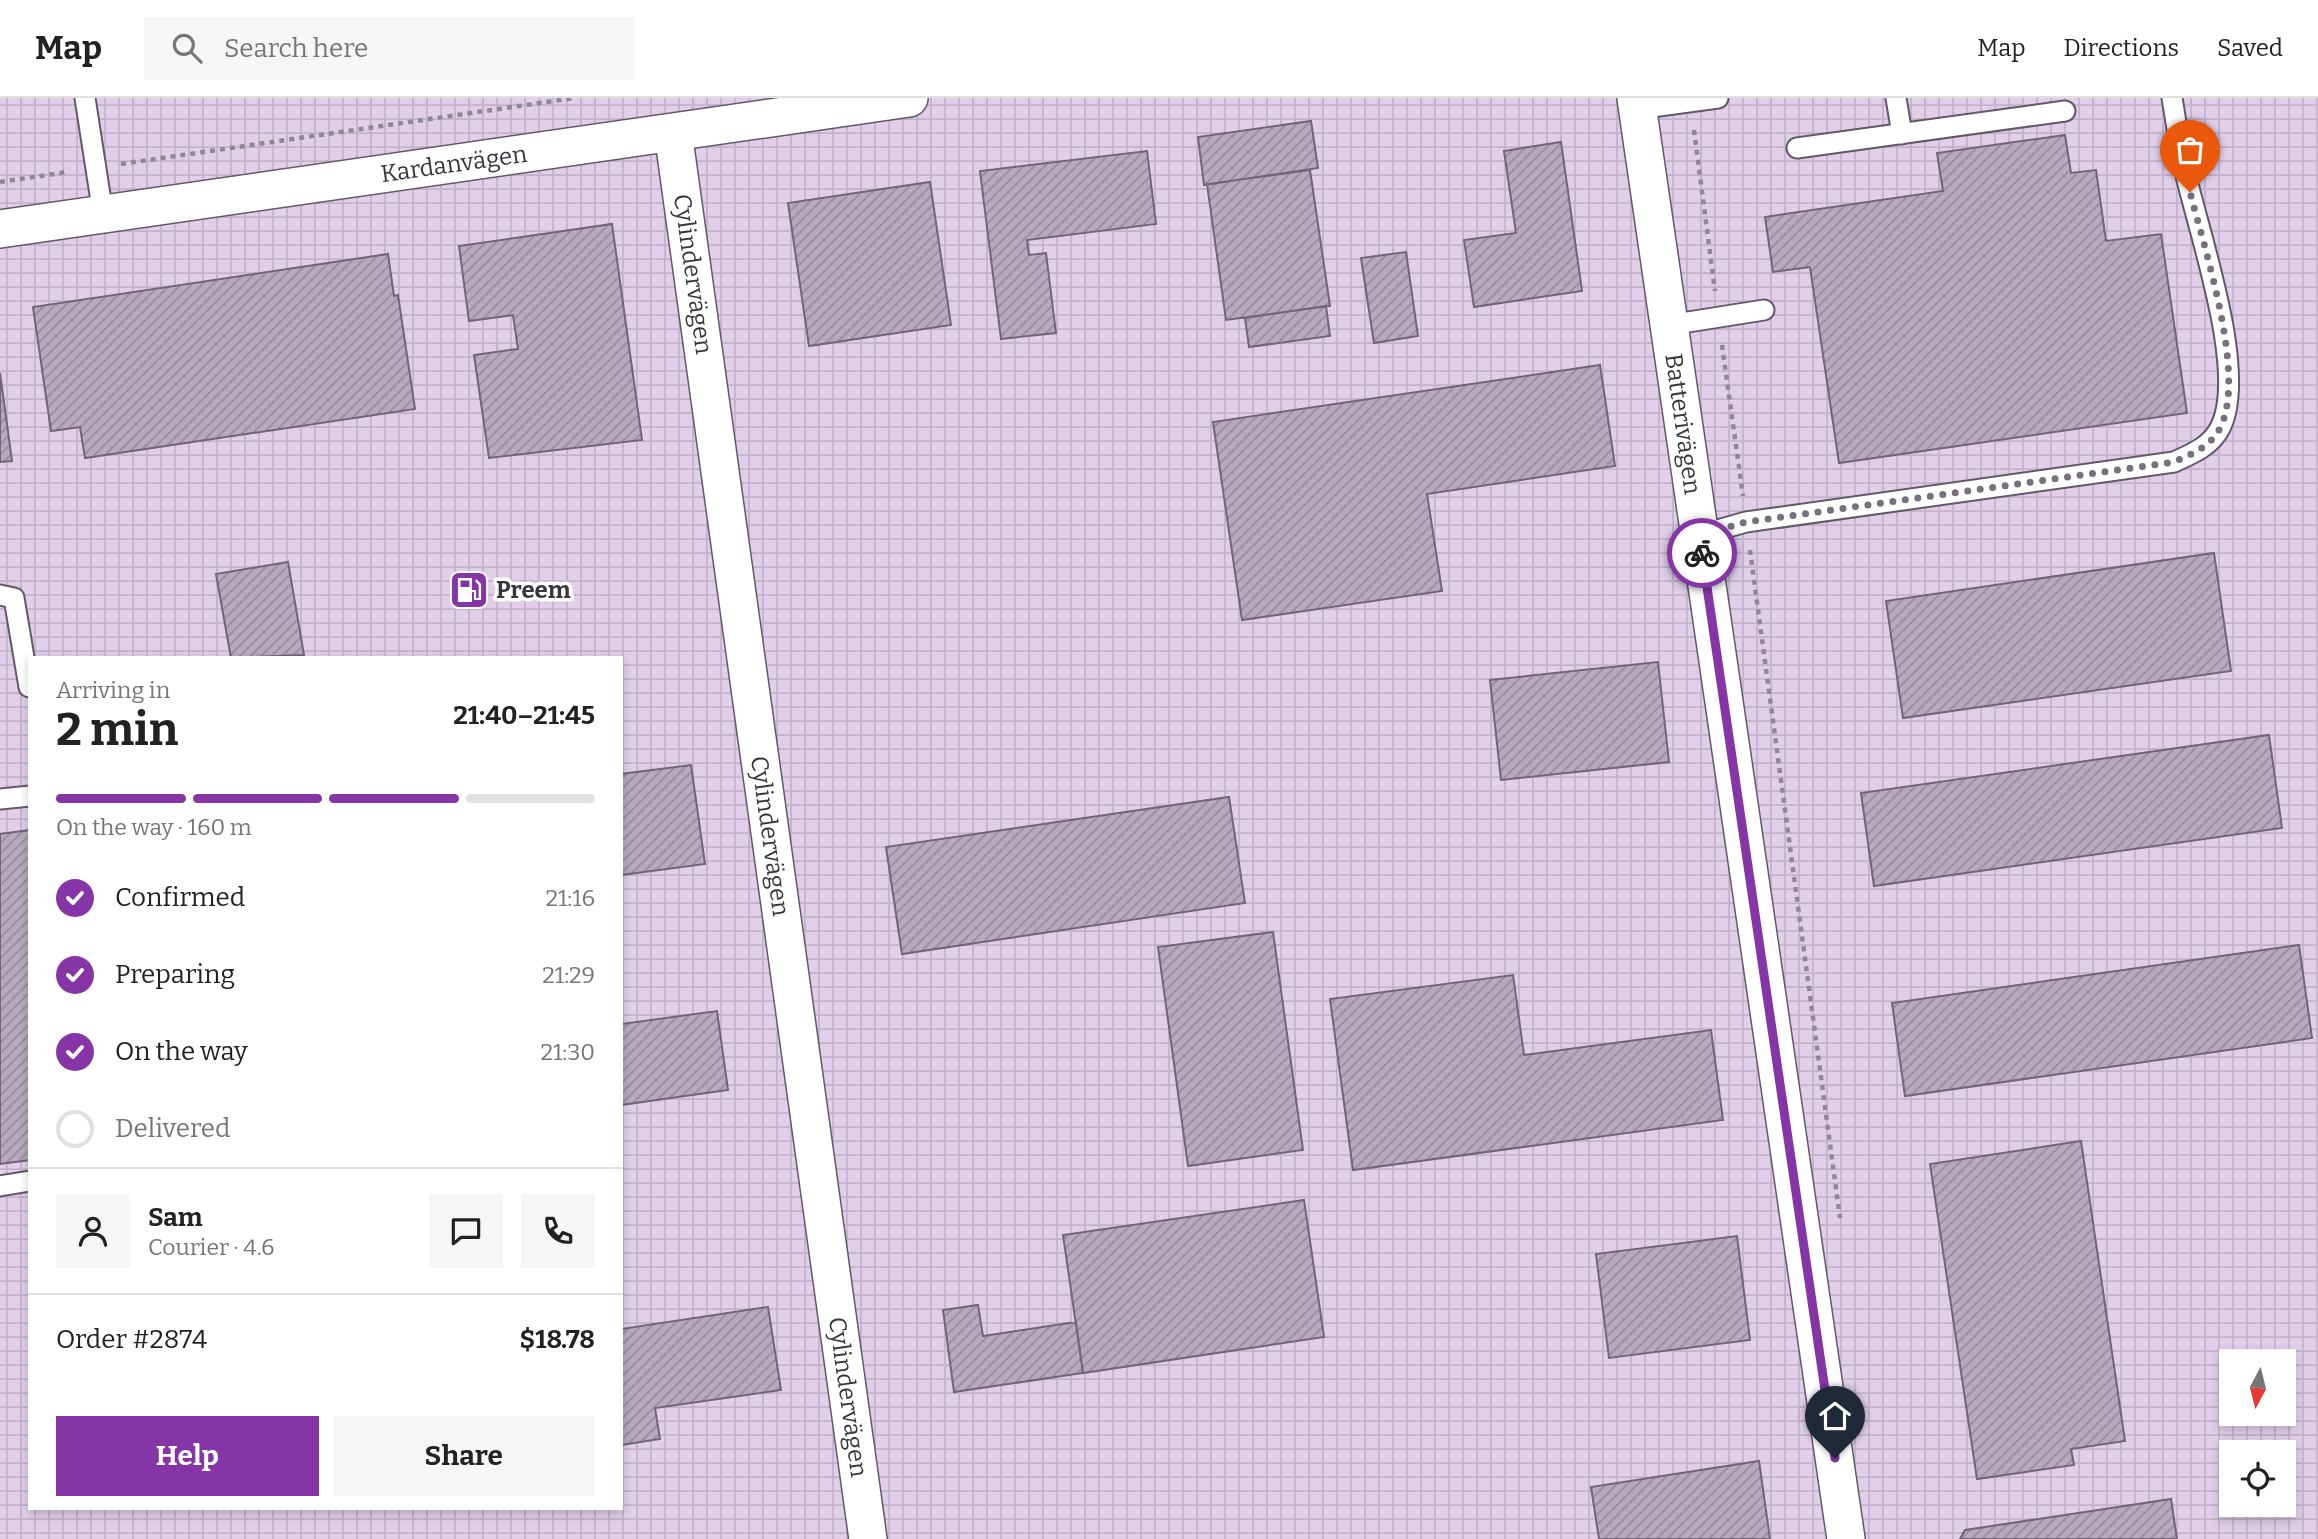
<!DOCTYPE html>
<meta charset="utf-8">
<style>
body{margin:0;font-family:Bitter,serif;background:#f6f6f6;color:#222;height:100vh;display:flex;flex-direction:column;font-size:26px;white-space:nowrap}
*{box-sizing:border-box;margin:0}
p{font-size:23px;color:#767676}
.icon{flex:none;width:38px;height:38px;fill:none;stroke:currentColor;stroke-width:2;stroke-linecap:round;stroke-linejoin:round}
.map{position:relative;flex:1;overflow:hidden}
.details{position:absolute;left:28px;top:558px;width:595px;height:854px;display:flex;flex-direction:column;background:#fff;border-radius:0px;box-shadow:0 4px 10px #0003}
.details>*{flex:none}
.needle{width:46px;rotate:187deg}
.controls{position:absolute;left:2219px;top:1251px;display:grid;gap:14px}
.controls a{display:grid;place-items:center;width:77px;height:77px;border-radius:0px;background:#fff;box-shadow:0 4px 10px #0003;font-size:35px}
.pin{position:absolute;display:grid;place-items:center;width:60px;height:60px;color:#fff;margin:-72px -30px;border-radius:50% 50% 50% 0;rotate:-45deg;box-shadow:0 0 7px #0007}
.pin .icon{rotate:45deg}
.courier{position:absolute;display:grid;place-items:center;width:70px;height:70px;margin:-35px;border:5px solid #8535a5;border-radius:50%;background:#fff;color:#222;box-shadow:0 2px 9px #0007}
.summary em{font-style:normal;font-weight:700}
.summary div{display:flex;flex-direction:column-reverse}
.summary{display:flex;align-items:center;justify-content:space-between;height:119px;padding:0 28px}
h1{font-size:46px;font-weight:700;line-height:52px}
.bar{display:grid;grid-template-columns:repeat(4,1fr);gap:10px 7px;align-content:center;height:84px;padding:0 28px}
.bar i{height:9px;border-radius:5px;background:#e0e0e0}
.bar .on{background:#8535a5}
.bar p{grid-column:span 4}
.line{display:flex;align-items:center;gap:18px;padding:0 28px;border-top:2px solid #e0e0e0}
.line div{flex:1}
.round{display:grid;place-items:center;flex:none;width:74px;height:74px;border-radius:0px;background:#f6f6f6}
ol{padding:0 28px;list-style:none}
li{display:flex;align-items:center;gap:21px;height:77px}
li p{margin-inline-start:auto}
li .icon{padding:7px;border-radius:50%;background:#8535a5;color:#fff;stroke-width:4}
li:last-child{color:#767676}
li i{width:38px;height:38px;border:4px solid #e0e0e0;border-radius:50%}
.cta{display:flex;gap:14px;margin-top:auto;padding:14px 28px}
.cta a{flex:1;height:80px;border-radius:0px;background:#8535a5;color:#fff;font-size:28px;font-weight:700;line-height:80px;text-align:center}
.cta a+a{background:#f6f6f6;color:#222}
header{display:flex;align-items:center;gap:42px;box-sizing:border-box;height:98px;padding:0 35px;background:#fff;border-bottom:2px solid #e0e0e0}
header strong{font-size:33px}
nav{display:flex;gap:38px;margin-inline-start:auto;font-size:24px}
.search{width:490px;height:63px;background:#f6f6f6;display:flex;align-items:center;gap:18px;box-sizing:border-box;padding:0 24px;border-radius:0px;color:#767676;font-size:26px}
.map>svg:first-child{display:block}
</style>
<header>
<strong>Map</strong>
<div class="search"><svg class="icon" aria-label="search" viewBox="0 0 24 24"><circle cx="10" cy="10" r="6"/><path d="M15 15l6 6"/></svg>Search here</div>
<nav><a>Map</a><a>Directions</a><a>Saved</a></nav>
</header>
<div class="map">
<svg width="2318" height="1441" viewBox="0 0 2318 1441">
<defs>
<pattern id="industrial-grid" width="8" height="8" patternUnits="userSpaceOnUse" patternTransform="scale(1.75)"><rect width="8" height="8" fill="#e1cfea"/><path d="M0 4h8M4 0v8" fill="none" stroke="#c2b2ca"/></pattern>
<pattern id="building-hatch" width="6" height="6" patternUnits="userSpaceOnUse" patternTransform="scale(1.75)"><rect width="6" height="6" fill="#b7aabe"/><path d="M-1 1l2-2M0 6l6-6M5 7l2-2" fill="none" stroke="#968b9c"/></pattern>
</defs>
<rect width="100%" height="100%" fill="#eaddf1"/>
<path fill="url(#industrial-grid)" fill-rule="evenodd" d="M0,0H2318V1441H0ZM30,560H621V1410H30ZM2231,1264H2284V1316H2231ZM2231,1354H2284V1407H2231Z"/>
<path fill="url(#building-hatch)" stroke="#716577" stroke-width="2" d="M1311,23L1318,70L1204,87L1198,39Z
M2065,37L2071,75L2096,72L2106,143L2161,136L2187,315L1839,365L1810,169L1773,174L1765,119L1943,93L1937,55Z
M1561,44L1582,193L1474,209L1464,142L1516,135L1504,53Z
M1147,53L1156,126L1027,142L1029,157L1046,155L1056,235L1001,241L980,73Z
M1310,72L1330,208L1226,222L1207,86Z
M930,84L951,227L809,248L788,105Z
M612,126L642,342L489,360L474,257L518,251L513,217L469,223L459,148Z
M1406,154L1418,238L1374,245L1361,160Z
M388,156L394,198L398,197L415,311L85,360L80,329L51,333L33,209Z
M1326,208L1330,238L1249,249L1245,220Z
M1600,267L1615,368L1427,396L1442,493L1242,522L1213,324Z
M0,275L12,363L0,364Z
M2214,455L2231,573L1903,620L1886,503Z
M288,464L304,557L231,560L216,476Z
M1658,564L1669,664L1501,682L1490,582Z
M2269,637L2282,730L1874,788L1861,695Z
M691,667L705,766L621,777V676Z
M1229,699L1245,805L902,856L886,749Z
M30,732V1062L0,1066V736Z
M1273,834L1303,1052L1188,1068L1158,849Z
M2299,847L2312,940L1905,998L1892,905Z
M1513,877L1524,957L1711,932L1723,1022L1353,1072L1330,901Z
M717,913L728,992L621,1007V926Z
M2081,1043L2125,1343L2071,1351L2074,1367L1977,1381L1930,1066Z
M1304,1102L1324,1239L1083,1275L1063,1137Z
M1737,1138L1750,1242L1609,1260L1596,1156Z
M978,1207L983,1238L1076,1224L1083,1275L954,1294L943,1212Z
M768,1209L781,1292L655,1310L660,1341L621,1347V1231Z
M1759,1363L1770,1441H1599L1591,1389Z
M2171,1401L2177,1441H1960L1965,1432Z"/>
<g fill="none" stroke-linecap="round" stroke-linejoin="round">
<g stroke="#635869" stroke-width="23">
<path id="service" d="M85,0L103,116
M1896,0L1902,36
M1637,11L1718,0
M1797,50L2065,13
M1669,227L1764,212
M1700,437L1746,424L2174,364C2192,356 2211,348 2220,330C2249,274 2197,131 2184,69C2179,46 2176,23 2172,0
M0,497L14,500L29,589
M0,701L30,698
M0,1088L30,1083"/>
</g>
<g stroke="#635869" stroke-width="40">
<path id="minor" d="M1636,0L1846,1441
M673,34L868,1441
M0,131L909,0"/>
</g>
<path stroke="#908795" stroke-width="4.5" stroke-dasharray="5 5" stroke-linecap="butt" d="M1694,32L1715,193
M121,66L574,0
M0,84L68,74
M1722,247L1743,398
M1750,452L1840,1120"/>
<use href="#service" stroke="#fff" stroke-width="19"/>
<use href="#minor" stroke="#fff" stroke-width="37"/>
</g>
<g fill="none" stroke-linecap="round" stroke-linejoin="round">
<path stroke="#78707c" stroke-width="7" stroke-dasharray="0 12.6" d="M1702,455L1700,437L1746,424L2174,364C2192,356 2211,348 2220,330C2247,278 2204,150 2190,94"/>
<path stroke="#8535a5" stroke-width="9" d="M1702,455L1835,1360"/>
</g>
<defs>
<g id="fuel-square" transform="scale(2.0125)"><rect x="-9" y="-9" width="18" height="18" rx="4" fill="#8535a5" stroke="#fff"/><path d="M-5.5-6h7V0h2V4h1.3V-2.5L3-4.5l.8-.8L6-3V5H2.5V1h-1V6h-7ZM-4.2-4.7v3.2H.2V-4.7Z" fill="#fff"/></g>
</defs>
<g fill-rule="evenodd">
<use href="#fuel-square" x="469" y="492"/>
</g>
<g text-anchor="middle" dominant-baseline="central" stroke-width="7" stroke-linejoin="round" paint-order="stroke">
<g font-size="24" fill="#3a353d" stroke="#fff">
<text transform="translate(454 66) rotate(-8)">Kardanvägen</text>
<text transform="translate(693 176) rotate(82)">Cylindervägen</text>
<text transform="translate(1683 326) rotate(82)">Batterivägen</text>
<text transform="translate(770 738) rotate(82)">Cylindervägen</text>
<text transform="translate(848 1299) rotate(82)">Cylindervägen</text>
</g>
<g font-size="24" font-weight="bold" fill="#3a353d" stroke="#fff" text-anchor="start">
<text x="496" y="492">Preem</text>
</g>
</g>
</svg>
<div class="controls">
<a><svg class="needle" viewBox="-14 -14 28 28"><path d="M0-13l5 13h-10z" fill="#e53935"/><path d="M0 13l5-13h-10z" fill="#767676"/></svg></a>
<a><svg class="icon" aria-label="locate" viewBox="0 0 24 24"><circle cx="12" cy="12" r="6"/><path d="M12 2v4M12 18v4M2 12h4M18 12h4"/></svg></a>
</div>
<div class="pin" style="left:2190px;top:94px;background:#ea580c"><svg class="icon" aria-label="bag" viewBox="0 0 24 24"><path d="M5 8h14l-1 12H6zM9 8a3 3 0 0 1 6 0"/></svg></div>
<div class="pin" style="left:1835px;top:1360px;background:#1f2937"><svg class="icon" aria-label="home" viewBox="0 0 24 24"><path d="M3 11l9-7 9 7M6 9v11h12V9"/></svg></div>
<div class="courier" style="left:1702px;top:455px"><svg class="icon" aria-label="bike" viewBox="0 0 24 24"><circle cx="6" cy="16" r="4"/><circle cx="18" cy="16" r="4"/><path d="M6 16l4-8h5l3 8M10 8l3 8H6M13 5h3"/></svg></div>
<section class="details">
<div class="summary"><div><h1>2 min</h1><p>Arriving in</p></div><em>21:40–21:45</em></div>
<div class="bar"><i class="on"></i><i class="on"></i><i class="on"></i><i></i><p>On the way · 160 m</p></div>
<ol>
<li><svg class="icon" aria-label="check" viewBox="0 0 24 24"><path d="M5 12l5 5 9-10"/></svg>Confirmed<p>21:16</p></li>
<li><svg class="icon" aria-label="check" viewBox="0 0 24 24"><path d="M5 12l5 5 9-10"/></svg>Preparing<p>21:29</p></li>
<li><svg class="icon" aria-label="check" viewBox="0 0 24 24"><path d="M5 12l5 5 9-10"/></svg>On the way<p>21:30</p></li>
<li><i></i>Delivered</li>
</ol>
<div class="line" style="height:126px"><a class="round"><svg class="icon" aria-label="person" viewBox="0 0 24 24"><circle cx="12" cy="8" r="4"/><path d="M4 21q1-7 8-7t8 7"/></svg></a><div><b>Sam</b><p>Courier · 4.6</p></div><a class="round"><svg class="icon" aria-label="chat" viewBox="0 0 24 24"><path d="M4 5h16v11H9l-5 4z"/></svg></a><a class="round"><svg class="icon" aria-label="phone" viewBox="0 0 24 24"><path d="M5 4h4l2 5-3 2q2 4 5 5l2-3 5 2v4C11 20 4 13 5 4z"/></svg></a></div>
<div class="line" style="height:91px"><div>Order #2874</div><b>$18.78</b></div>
<div class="cta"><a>Help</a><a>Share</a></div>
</section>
</div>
